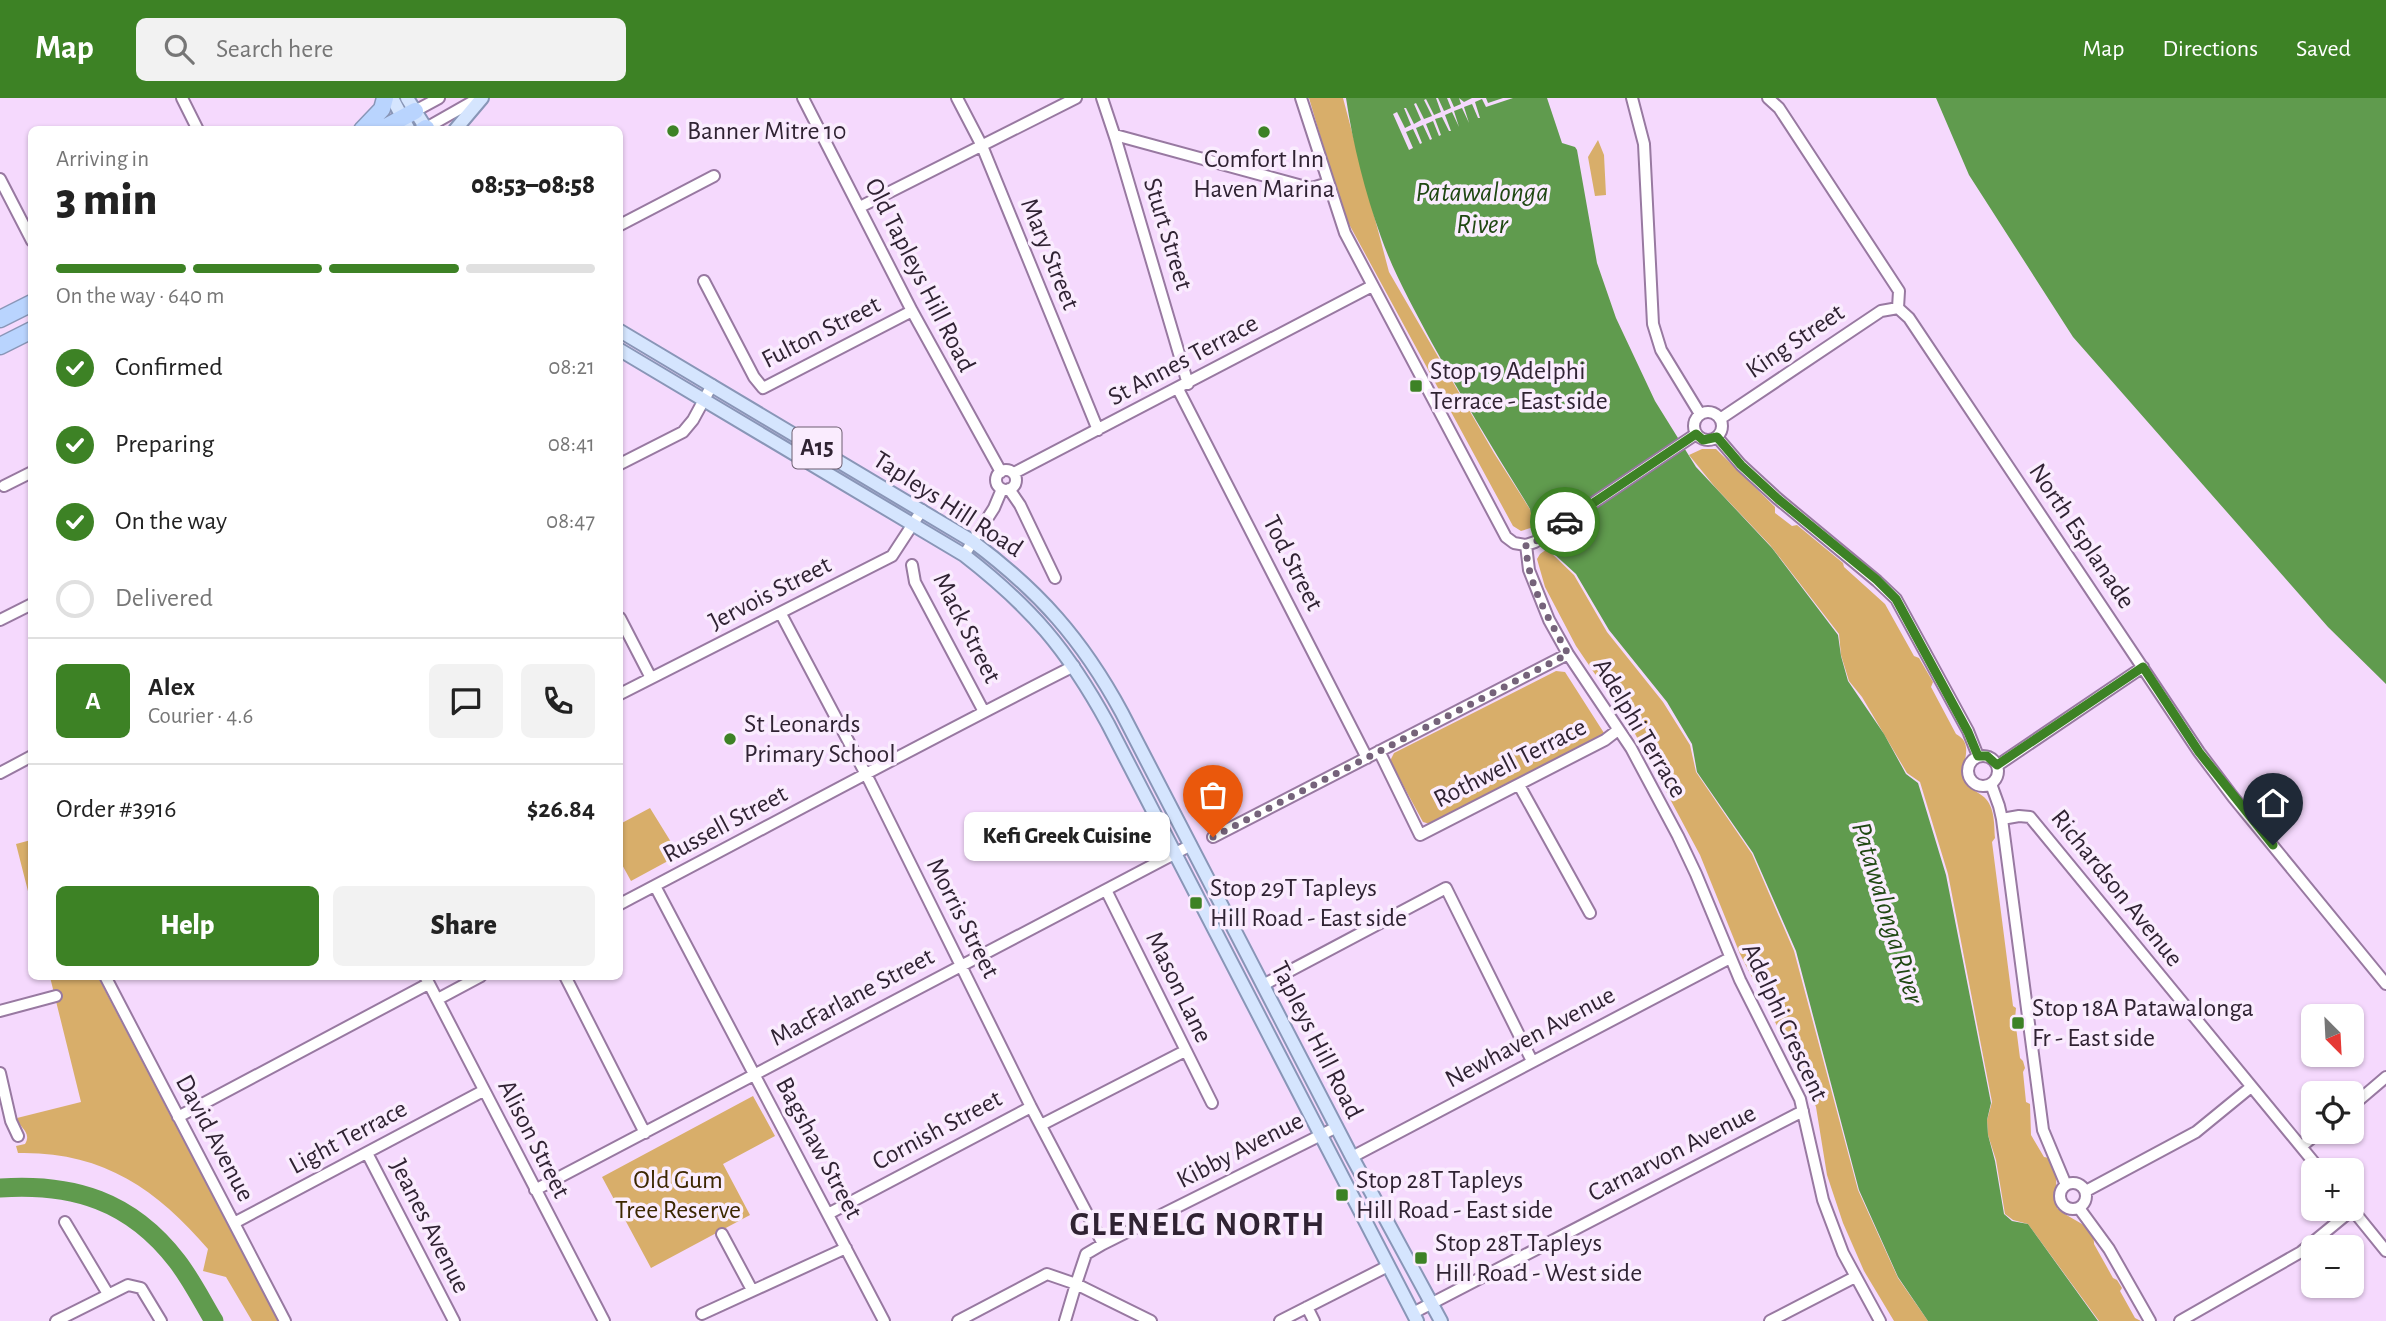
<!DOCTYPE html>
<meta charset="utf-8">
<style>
body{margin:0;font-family:"Alegreya Sans",sans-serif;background:#f2f2f2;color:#222;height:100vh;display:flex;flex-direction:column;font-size:26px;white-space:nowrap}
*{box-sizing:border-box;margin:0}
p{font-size:23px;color:#767676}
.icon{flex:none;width:38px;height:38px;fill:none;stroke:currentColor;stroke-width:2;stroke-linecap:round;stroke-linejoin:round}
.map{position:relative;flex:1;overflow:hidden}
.panel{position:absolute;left:28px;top:28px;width:595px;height:854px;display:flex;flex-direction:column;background:#fff;border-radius:10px;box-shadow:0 2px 5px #0004}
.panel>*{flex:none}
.needle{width:46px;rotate:156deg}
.tools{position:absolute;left:2301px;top:906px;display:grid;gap:14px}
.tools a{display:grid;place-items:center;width:63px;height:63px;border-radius:10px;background:#fff;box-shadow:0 2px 5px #0004;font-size:35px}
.pin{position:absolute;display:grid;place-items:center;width:60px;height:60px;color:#fff;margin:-72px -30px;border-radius:50% 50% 50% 0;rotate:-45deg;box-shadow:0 0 7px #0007}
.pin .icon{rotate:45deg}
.courier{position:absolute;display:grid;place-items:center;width:70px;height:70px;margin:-35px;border:5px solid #3d8225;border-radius:50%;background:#fff;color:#222;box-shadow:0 2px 9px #0007}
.bubble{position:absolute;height:49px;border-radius:10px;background:#fff;box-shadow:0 2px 5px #0004;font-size:23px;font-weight:800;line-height:49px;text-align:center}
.head em{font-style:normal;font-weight:800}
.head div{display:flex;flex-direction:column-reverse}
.head{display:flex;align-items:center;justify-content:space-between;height:119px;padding:0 28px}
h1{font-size:46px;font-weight:800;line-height:52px}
.bar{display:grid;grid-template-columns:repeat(4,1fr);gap:10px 7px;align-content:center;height:84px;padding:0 28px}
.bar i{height:9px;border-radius:5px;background:#e0e0e0}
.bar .current{background:#3d8225}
.bar p{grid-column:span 4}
.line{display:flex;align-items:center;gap:18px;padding:0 28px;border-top:2px solid #e0e0e0}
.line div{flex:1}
.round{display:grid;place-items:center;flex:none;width:74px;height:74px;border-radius:10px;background:#f2f2f2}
ol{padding:0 28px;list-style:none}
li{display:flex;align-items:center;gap:21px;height:77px}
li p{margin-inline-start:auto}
li .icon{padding:7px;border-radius:50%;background:#3d8225;color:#fff;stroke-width:4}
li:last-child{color:#767676}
li i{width:38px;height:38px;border:4px solid #e0e0e0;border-radius:50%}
.primary-button{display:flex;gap:14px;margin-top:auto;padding:14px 28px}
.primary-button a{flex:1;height:80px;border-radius:10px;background:#3d8225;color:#fff;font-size:28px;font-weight:800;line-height:80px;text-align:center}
.primary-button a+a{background:#f2f2f2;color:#222}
header{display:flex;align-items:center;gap:42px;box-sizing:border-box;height:98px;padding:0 35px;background:#3d8225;color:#fff}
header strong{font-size:33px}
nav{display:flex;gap:38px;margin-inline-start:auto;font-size:24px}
.search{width:490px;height:63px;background:#f2f2f2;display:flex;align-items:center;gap:18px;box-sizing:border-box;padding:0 24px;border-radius:10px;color:#767676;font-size:26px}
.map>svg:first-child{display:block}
</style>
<header>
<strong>Map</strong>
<div class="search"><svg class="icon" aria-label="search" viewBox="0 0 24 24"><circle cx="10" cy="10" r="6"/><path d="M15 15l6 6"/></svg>Search here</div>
<nav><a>Map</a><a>Directions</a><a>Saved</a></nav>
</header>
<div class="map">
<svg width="2386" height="1223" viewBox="0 0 2386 1223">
<rect width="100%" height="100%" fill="#f5d9fd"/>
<path fill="#d8ae6a" d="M1309,0H1343L1389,174L1494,355L1540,427L1521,433L1513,428L1343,115Z
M1598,42L1604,57L1606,97L1595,98L1588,59Z
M1702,351H1716L1775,409V415L1792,428L1797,427L1843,465L1844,469L1885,506L1914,558L1919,560L1933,584L1931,589L1956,636C1975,646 1961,664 1964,680C1967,691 1976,692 1984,699C1995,709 1994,726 1995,740L1992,744L2013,908L2016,910L2015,921L2020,960L2023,963L2025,970L2023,974L2026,1004L2030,1006L2031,1037L2044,1059L2049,1060L2056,1078L2057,1110C2069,1122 2095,1126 2094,1146L2113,1180L2117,1182L2122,1190L2120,1193L2135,1220L2141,1223H2099L2028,1126L2013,1122L2005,1116L1996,1062L1988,1037L1987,1022L1992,1004L1948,776L1920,684L1907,675L1862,599L1849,583L1841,557L1839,536L1770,447L1715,389L1689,357Z
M1547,451L1574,477L1607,534L1663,604L1690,647L1696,674L1752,756L1794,853L1858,1092L1898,1180L1928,1223H1894L1864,1173L1843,1125L1827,1077L1816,1009L1807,986L1740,856L1700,757L1633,632L1576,548L1545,489L1537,461L1540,456Z
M1556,573L1565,574L1604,635L1602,639L1430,726L1423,724L1390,663L1394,655Z
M650,710L679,757L631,783L620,763V726Z
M31,742H32L31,805L16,746Z
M50,879H98L278,1223H252L226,1179L203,1173L208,1151C156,1090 101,1053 18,1055L16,1048L25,1046C32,1034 20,1031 17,1020L81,1004Z
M753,998L775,1038L723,1066L750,1117L651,1170L602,1079Z"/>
<path fill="#609b4e" d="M1346,0H1547L1562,45L1575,49L1577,52L1597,165L1616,220L1655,303L1696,369L1772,450L1838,537L1841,558L1848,583L1884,636L1906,676L1918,685L1946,777L1991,1005L1987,1022L1988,1037L1995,1063L2004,1116L2012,1123L2028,1126L2098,1223H1928L1898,1179L1859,1092L1796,853L1753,755L1697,674L1692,646L1667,604L1609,532L1576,476L1553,455L1532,421L1530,411L1524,401C1492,350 1461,298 1432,245C1414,211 1394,176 1381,139C1365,94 1353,47 1346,0Z
M1936,0H2386V586L2328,529L2073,239L1969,77Z"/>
<path fill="#f5d9fd" d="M1436,0H1438L1444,13L1451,10L1447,0H1450L1454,9L1461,6L1459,0L1464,4L1472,0H1486L1488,5L1503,0H1513L1486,9L1482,1L1475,4L1480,20H1478L1472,6L1464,9L1469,25L1462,10L1454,13L1459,29L1452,14L1445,17L1451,33H1449L1442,19L1435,21L1441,37L1439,38L1433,23L1426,26L1432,41L1430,42L1423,27L1416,30L1422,45L1420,46L1413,31L1406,34L1413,50L1409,52L1393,16L1397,14L1405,30L1411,27L1404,10H1406L1414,26L1421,22L1414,6L1416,5L1424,21L1432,18L1424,2L1426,1L1434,17L1441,14Z"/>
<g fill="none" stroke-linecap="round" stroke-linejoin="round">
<path stroke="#609b4e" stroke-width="19" d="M0,1090C73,1085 131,1103 177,1163C191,1181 202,1203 214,1223"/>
<g stroke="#9879a1" stroke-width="14">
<path id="minor" d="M182,0L198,32
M803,0L912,213L1001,374
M957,0L982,48L1098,332
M1102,0L1116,42L1188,286
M1301,0L1345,135L1506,439L1514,445L1526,447
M1632,0L1644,46L1653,226L1661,252L1700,316
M1768,0L1779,10L1899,193L1898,210
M415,13L439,0
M426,30L479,0
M1115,37L1306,89L1312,90L1328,85
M0,81L32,143
M860,109L1076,0
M620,127L714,78
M704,183L754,279L763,290L912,213
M1898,210L1909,220L2199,654L2233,699L2386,886
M1178,291L1367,660
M1694 328a14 14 0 1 1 28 0a14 14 0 1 1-28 0Z
M1720,321L1881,213L1898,210
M1717,339L1741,367L1778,401L1877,483L1896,501L1968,633L1978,658
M620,366L683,334L693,322L712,287
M996 382a10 10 0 1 1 20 0a10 10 0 1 1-20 0Z
M1014,375L1372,188
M4,388L32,374
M1009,391L1020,407L1055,480
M1526,447L1529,472L1549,522L1568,556L1631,650L1678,738L1696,776L1740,882L1800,1001L1823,1102L1843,1155L1880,1223
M1526,447L1535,444L1696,336
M964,457L994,410L1002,391
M912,467L915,484L983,612
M781,516L870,684L1031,1009L1103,1146
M620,520L651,580
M0,522L32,506
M620,596L892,458L922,412
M1379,653L1420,737L1605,642L1618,632
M1968 673a15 15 0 1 1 30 0a15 15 0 1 1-30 0Z
M1998,667L2143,569
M0,675L32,658
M1991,686L1999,708L2002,721L2043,1032L2066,1087
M1519,687L1590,815
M2002,721L2019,718L2030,719L2321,1073
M1213,739L1568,556
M655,788L884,1223
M1106,792L1212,1005
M620,806C771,727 921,645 1074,568
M105,878L285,1223
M425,878L604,1223
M565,878L645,1035
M1263,887L1446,790L1532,963
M438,901L481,878
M0,913L56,898
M0,975L11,1023L18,1038
M2352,1008L2386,979
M178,1019L428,886
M1041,1027L1185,953
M2302,1048L2319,1034
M367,1055L454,1223
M1352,1059L1730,860
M2060 1098a13 13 0 1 1 26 0a13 13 0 1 1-26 0Z
M535,1092L1191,747
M2086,1093L2196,1034L2251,989
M2079,1110L2109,1151L2150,1223
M2352,1111L2386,1153
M828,1116L1031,1009
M65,1124L108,1196
M234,1125L483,993
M722,1136L752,1192
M1307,1209L1314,1223
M1413,1215L1803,1013
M702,1216L846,1150
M56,1223L128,1187L141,1190L161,1223
M958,1223L1047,1176L1076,1186L1086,1156L1103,1146L1337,1029
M1065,1223L1076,1186L1151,1223
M1280,1223L1388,1168
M1770,1223L1855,1179
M2180,1223L2301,1154L2352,1112"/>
</g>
<g stroke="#8996b7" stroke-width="16">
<path id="major" d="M392,0L409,32
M407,0L427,32
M455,32L482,0
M620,233L972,443C1039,493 1082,541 1122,615L1352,1059L1441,1223
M620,252L964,457C1031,509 1067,551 1108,626L1417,1223"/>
</g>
<g stroke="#8996b7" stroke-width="19">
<path id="highway" d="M362,32L382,11L385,0
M380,32L415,13
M423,32L426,30
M0,221L32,205
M0,248L32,232"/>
</g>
<use href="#minor" stroke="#fff" stroke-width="10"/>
<use href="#major" stroke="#d5e5fe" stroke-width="12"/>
<use href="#highway" stroke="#b9d4fe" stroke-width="16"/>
</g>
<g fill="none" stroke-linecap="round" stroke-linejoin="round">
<path stroke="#75637a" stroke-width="7" stroke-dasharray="0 12.6" d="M1213,739L1568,556C1550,522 1527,487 1526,447L1535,444L1565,424"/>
<path stroke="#3d8225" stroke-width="9" d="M1565,424L1696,336L1703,342L1717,339L1741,367L1778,401L1877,482L1896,501L1968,634L1978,658H1987L1997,667L2143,569L2199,654L2273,747"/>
</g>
<g fill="#3d8225" stroke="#faecfe" stroke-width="2.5">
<circle cx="673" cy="33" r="7"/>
<circle cx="1264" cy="34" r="7"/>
<rect x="1409" y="281" width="14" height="14" rx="3.5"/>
<circle cx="730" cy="641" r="7"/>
<rect x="1189" y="798" width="14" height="14" rx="3.5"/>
<rect x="2011" y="918" width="14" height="14" rx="3.5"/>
<rect x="1335" y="1090" width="14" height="14" rx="3.5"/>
<rect x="1414" y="1153" width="14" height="14" rx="3.5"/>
</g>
<g text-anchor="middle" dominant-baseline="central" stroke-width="7" stroke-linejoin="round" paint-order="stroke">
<rect fill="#faecfe" stroke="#6d5f70" stroke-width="2" x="792.5" y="329.5" width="49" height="41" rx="5"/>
<g font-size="24" font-weight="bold" fill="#302333">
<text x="817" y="350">A15</text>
</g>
<g font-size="26" fill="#302333" stroke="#faecfe" text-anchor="start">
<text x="687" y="33">Banner Mitre 10</text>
<text x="1264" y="61" text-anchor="middle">Comfort Inn<tspan x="1264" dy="30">Haven Marina</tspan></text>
<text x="1430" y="273">Stop 19 Adelphi<tspan x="1430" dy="30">Terrace - East side</tspan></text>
<text x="744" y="626">St Leonards<tspan x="744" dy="30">Primary School</tspan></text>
<text x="1210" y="790">Stop 29T Tapleys<tspan x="1210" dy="30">Hill Road - East side</tspan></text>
<text x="2032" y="910">Stop 18A Patawalonga<tspan x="2032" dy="30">Fr - East side</tspan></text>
<text x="1356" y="1082">Stop 28T Tapleys<tspan x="1356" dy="30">Hill Road - East side</tspan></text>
<text x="1435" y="1145">Stop 28T Tapleys<tspan x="1435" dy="30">Hill Road - West side</tspan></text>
</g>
<g font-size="26" fill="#302333" stroke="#faecfe">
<text transform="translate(1168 136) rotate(73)">Sturt Street</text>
<text transform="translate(1050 156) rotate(68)">Mary Street</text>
<text transform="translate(920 177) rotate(63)">Old Tapleys Hill Road</text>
<text transform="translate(821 234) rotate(-27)">Fulton Street</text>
<text transform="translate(1795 243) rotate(-34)">King Street</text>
<text transform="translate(1183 262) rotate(-28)">St Annes Terrace</text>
<text transform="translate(948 406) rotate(33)">Tapleys Hill Road</text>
<text transform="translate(2082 438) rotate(56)">North Esplanade</text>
<text transform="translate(1293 465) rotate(63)">Tod Street</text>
<text transform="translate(770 495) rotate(-27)">Jervois Street</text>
<text transform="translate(967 530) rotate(63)">Mack Street</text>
<text transform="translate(1640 630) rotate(59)">Adelphi Terrace</text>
<text transform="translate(1510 665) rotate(-27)">Rothwell Terrace</text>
<text transform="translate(725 726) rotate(-28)">Russell Street</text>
<text transform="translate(2117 790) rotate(51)">Richardson Avenue</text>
<text transform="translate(963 820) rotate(63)">Morris Street</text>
<text transform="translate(1179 889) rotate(64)">Mason Lane</text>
<text transform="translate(852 899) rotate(-28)">MacFarlane Street</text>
<text transform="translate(1785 924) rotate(65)">Adelphi Crescent</text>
<text transform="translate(1530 939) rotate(-28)">Newhaven Avenue</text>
<text transform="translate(1317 942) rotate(63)">Tapleys Hill Road</text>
<text transform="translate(937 1032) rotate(-28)">Cornish Street</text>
<text transform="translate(348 1039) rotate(-28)">Light Terrace</text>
<text transform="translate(215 1040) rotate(62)">David Avenue</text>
<text transform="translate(534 1041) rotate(63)">Alison Street</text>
<text transform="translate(819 1050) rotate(62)">Bagshaw Street</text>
<text transform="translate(1240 1052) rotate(-27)">Kibby Avenue</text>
<text transform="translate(1672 1055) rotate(-27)">Carnarvon Avenue</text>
<text transform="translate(430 1128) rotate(63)">Jeanes Avenue</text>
</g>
<g font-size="26" fill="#3c2700" stroke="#faecfe">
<text x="678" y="1082">Old Gum<tspan x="678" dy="30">Tree Reserve</tspan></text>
</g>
<g font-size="28" font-style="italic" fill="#204813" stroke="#faecfe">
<text x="1482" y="95">Patawalonga<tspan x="1482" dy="32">River</tspan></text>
<text transform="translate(1887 815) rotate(73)">Patawalonga River</text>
</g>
<g font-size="33" font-weight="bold" letter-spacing="2" fill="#302333" stroke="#faecfe">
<text x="1198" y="1127">GLENELG NORTH</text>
</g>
</g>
</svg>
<div class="tools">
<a><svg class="needle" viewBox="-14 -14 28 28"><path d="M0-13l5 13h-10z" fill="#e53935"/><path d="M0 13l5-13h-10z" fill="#767676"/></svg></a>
<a><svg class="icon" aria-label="locate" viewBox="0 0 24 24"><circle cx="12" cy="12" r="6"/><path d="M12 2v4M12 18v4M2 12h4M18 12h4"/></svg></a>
<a>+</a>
<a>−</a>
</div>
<div class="pin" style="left:1213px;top:739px;background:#ea580c"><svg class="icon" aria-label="bag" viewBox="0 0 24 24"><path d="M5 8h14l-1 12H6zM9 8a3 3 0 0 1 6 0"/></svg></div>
<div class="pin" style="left:2273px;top:747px;background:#1f2937"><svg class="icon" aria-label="home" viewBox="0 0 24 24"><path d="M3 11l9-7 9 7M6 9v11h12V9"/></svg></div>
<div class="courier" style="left:1565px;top:424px"><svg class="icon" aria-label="car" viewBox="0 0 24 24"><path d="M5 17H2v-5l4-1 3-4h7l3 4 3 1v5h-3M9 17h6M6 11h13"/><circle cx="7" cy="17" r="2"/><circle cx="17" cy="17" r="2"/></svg></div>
<div class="bubble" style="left:964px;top:714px;width:206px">Kefi Greek Cuisine</div>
<section class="panel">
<div class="head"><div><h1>3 min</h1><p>Arriving in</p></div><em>08:53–08:58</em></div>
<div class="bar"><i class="current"></i><i class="current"></i><i class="current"></i><i></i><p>On the way · 640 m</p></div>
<ol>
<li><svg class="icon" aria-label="check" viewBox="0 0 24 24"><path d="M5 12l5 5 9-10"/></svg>Confirmed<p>08:21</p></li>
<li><svg class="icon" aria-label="check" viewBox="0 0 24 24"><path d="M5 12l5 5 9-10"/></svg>Preparing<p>08:41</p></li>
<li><svg class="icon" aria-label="check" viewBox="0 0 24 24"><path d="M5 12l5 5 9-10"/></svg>On the way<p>08:47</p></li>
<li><i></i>Delivered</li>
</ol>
<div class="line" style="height:126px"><b class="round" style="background:#3d8225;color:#fff">A</b><div><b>Alex</b><p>Courier · 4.6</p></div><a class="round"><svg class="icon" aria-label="chat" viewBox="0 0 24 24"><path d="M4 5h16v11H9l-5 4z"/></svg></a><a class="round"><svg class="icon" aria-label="phone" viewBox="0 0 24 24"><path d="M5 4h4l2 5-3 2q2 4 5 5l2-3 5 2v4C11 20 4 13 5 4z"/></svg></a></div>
<div class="line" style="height:91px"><div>Order #3916</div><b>$26.84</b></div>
<div class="primary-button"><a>Help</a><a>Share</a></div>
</section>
</div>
